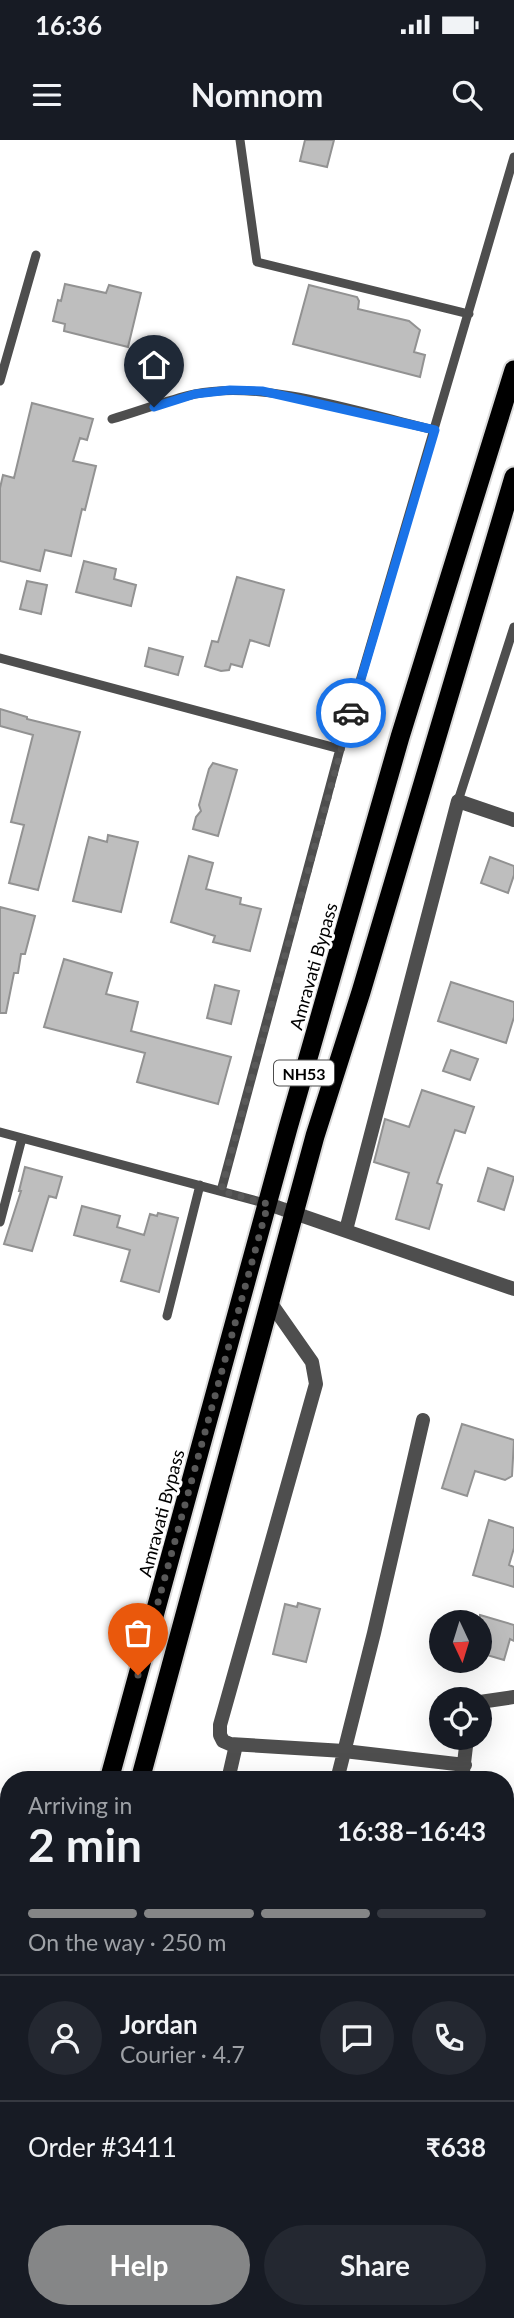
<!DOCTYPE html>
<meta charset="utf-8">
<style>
body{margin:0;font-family:Lato,sans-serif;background:#242831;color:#f1f3f6;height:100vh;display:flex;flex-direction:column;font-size:26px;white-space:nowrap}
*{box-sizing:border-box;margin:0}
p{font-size:23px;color:#9ea1a6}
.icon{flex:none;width:38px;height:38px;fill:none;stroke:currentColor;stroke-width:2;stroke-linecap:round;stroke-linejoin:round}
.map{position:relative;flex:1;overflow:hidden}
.drawer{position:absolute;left:0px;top:1631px;width:514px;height:548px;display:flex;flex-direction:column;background:#171b24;border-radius:28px 28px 0 0;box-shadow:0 7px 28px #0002}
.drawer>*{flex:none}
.needle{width:46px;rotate:176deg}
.tools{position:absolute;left:429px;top:1470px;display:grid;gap:14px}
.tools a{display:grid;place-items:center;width:63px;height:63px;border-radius:50%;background:#171b24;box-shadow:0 7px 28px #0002;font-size:35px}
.pin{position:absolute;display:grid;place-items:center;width:60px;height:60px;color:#fff;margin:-72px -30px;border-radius:50% 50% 50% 0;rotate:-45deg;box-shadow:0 0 7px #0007}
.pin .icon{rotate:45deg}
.courier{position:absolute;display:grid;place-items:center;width:70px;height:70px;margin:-35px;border:5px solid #1a73e8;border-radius:50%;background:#fff;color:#222;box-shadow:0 2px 9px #0007}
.summary em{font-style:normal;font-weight:700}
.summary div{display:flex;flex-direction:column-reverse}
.summary{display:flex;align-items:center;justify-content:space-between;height:119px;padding:0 28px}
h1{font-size:46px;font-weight:700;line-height:52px}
.bar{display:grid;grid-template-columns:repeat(4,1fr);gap:10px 7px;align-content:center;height:84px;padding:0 28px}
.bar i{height:9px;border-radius:5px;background:#363941}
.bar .current{background:#858687}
.bar p{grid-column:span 4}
.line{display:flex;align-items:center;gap:18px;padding:0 28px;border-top:2px solid #363941}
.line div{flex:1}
.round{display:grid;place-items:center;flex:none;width:74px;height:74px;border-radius:37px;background:#242831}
.primary-button{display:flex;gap:14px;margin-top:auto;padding:14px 28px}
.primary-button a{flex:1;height:80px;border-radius:42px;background:#858687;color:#fff;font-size:28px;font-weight:700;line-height:80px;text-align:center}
.primary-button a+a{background:#242831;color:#f1f3f6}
.status{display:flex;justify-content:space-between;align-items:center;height:49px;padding:0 35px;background:#171b24;direction:ltr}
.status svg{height:19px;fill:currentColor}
header{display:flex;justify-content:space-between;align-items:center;height:91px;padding:0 28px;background:#171b24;font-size:32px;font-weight:700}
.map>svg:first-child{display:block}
</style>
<div class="status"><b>16:36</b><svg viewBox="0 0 49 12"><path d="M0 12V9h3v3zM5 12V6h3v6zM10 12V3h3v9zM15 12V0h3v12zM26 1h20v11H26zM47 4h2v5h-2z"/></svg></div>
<header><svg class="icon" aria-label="menu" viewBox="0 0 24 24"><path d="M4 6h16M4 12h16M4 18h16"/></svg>Nomnom<svg class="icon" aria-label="search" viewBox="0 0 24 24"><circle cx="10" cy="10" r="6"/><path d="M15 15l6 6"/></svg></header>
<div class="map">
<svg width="514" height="2178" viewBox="0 0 514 2178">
<rect width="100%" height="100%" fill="#fff"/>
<path fill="#bebebe" stroke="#929292" stroke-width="2" d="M305,0H334L327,27L300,21Z
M65,144L106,153L109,145L141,153L128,207L64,191L65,184L53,181L58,160L61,161Z
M309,145L357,157L359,161L358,169L409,181L420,190L414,212L425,215L420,237L293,204Z
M32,263L93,279L87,300L80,298L73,321L96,326L85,370L82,369L71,416L45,410L40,431L0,421V348L3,335L14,338Z
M84,421L116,429L114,439L136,445L131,466L76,452Z
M237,437L284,450L269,506L250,500L242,527L231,524L229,530L221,531L205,526L212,501L218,502Z
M27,441L47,445L41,474L20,469Z
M149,508L183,517L178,535L145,526Z
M0,569L27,577V579L80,592L38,750L9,743L24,685L11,682L33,595L0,586Z
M213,623L237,630L218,696L193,689L196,677L201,671L199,665L209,629Z
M108,695L138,702L121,772L73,761L89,697L107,702Z
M189,716L213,723L206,749L241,758L240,764L261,769L250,811L213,802L215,796L171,782Z
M490,717L514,726V735L508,753L481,743Z
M0,767L35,776L25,814H21L18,833H14L6,873H0Z
M64,819L112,833L106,854L138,862L131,891L231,917L218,964L137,942L145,913L44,887Z
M451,842L514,862V877L506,903L438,881Z
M215,845L239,851L231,884L207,878Z
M451,910L478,919L470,940L443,931Z
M422,950L474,967L465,993L455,990L437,1043L442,1045L429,1089L396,1079L409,1033L374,1022L385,979L409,987Z
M25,1027L62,1037L56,1058L49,1056L32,1111L4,1104L21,1051H19Z
M488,1028L514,1037L504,1070L478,1061Z
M82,1066L120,1076L117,1087L144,1095L150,1074L157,1076L158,1073L178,1078L159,1152L121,1141L130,1110L74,1095Z
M462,1284L514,1300L512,1336L505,1340L475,1331L467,1356L442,1348Z
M489,1380L514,1388V1408L509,1425L514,1427V1447L473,1435Z
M298,1463L320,1469L306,1522L273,1514L285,1464L297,1467Z
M480,1475L514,1485V1501L510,1499L504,1520L480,1513Z"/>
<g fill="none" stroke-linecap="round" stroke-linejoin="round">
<g stroke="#dbdbdb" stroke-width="23">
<path id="trunk" d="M109,1640L288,988L400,597L514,230
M140,1640L315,996L361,852L514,337
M0,2036L9,2004
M0,2155L9,2122"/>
</g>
<path stroke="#4e4e4e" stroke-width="9" d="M240,0L257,122L469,174
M0,241L36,115
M112,279C140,271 167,260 195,254C264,239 366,274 434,290
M0,518L340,609
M458,661L514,487
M0,992L268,1064
M221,1051L340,609L514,17
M0,1082L22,998
M167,1176L200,1045"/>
<path stroke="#4e4e4e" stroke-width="14" d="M270,1162L312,1222L316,1244L220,1585V1595L223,1601L230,1604L344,1611L465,1625
M480,1562L514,1557
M228,1640L236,1605
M337,1640L374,1493L423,1280
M462,1640L467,1598
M506,2029L514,2031
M506,2135L514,2104
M155,2172L156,2170
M234,2178L236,2170
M321,2178L323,2170
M407,2178L409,2170
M494,2178L496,2170"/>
<path stroke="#4e4e4e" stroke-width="14" d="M268,1064L514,1149
M346,1090L458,661L514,680"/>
<use href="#trunk" stroke="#000" stroke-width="19"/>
</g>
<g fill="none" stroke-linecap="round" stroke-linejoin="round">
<path stroke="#595959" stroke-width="7" stroke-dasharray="0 12.6" d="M138,1535L268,1064L221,1051L351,573"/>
<path stroke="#1a73e8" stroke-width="9" d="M154,267L195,254L230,250L262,251L435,290L351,573"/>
</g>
<g text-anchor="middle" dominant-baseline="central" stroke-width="6" stroke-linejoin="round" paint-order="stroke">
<rect fill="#fff" stroke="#4c4c4c" stroke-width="2" x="274" y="920.5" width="60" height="25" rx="5"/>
<g font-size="16" font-weight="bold" fill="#000">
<text x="304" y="933">NH53</text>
</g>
<g font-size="18" fill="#000" stroke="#fff">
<text transform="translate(313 826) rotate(-74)">Amravati Bypass</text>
<text transform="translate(161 1373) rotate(-75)">Amravati Bypass</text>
</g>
</g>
</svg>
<div class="tools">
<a><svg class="needle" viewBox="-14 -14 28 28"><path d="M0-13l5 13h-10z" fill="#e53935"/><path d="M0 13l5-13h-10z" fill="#9ea1a6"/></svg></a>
<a><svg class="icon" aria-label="locate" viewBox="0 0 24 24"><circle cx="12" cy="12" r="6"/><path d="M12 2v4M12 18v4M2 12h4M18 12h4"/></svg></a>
</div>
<div class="pin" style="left:138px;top:1535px;background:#ea580c"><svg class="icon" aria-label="bag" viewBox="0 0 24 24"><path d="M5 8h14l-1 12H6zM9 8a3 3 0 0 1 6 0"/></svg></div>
<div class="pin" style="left:154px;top:267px;background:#1f2937"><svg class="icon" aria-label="home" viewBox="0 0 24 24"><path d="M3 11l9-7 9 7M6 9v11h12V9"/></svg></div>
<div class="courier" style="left:351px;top:573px"><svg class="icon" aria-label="car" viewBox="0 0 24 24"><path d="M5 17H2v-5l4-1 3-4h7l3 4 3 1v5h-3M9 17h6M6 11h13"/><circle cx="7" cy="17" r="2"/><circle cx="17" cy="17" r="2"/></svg></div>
<section class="drawer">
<div class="summary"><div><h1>2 min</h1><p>Arriving in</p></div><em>16:38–16:43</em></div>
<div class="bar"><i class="current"></i><i class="current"></i><i class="current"></i><i></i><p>On the way · 250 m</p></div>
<div class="line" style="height:126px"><a class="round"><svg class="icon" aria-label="person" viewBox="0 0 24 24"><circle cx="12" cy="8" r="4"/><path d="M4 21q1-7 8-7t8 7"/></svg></a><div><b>Jordan</b><p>Courier · 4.7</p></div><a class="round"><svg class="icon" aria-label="chat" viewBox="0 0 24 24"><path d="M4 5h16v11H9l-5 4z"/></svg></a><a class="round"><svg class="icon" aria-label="phone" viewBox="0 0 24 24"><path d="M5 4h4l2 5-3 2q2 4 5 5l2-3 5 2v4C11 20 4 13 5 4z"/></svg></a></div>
<div class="line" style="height:91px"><div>Order #3411</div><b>₹638</b></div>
<div class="primary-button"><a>Help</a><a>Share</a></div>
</section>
</div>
